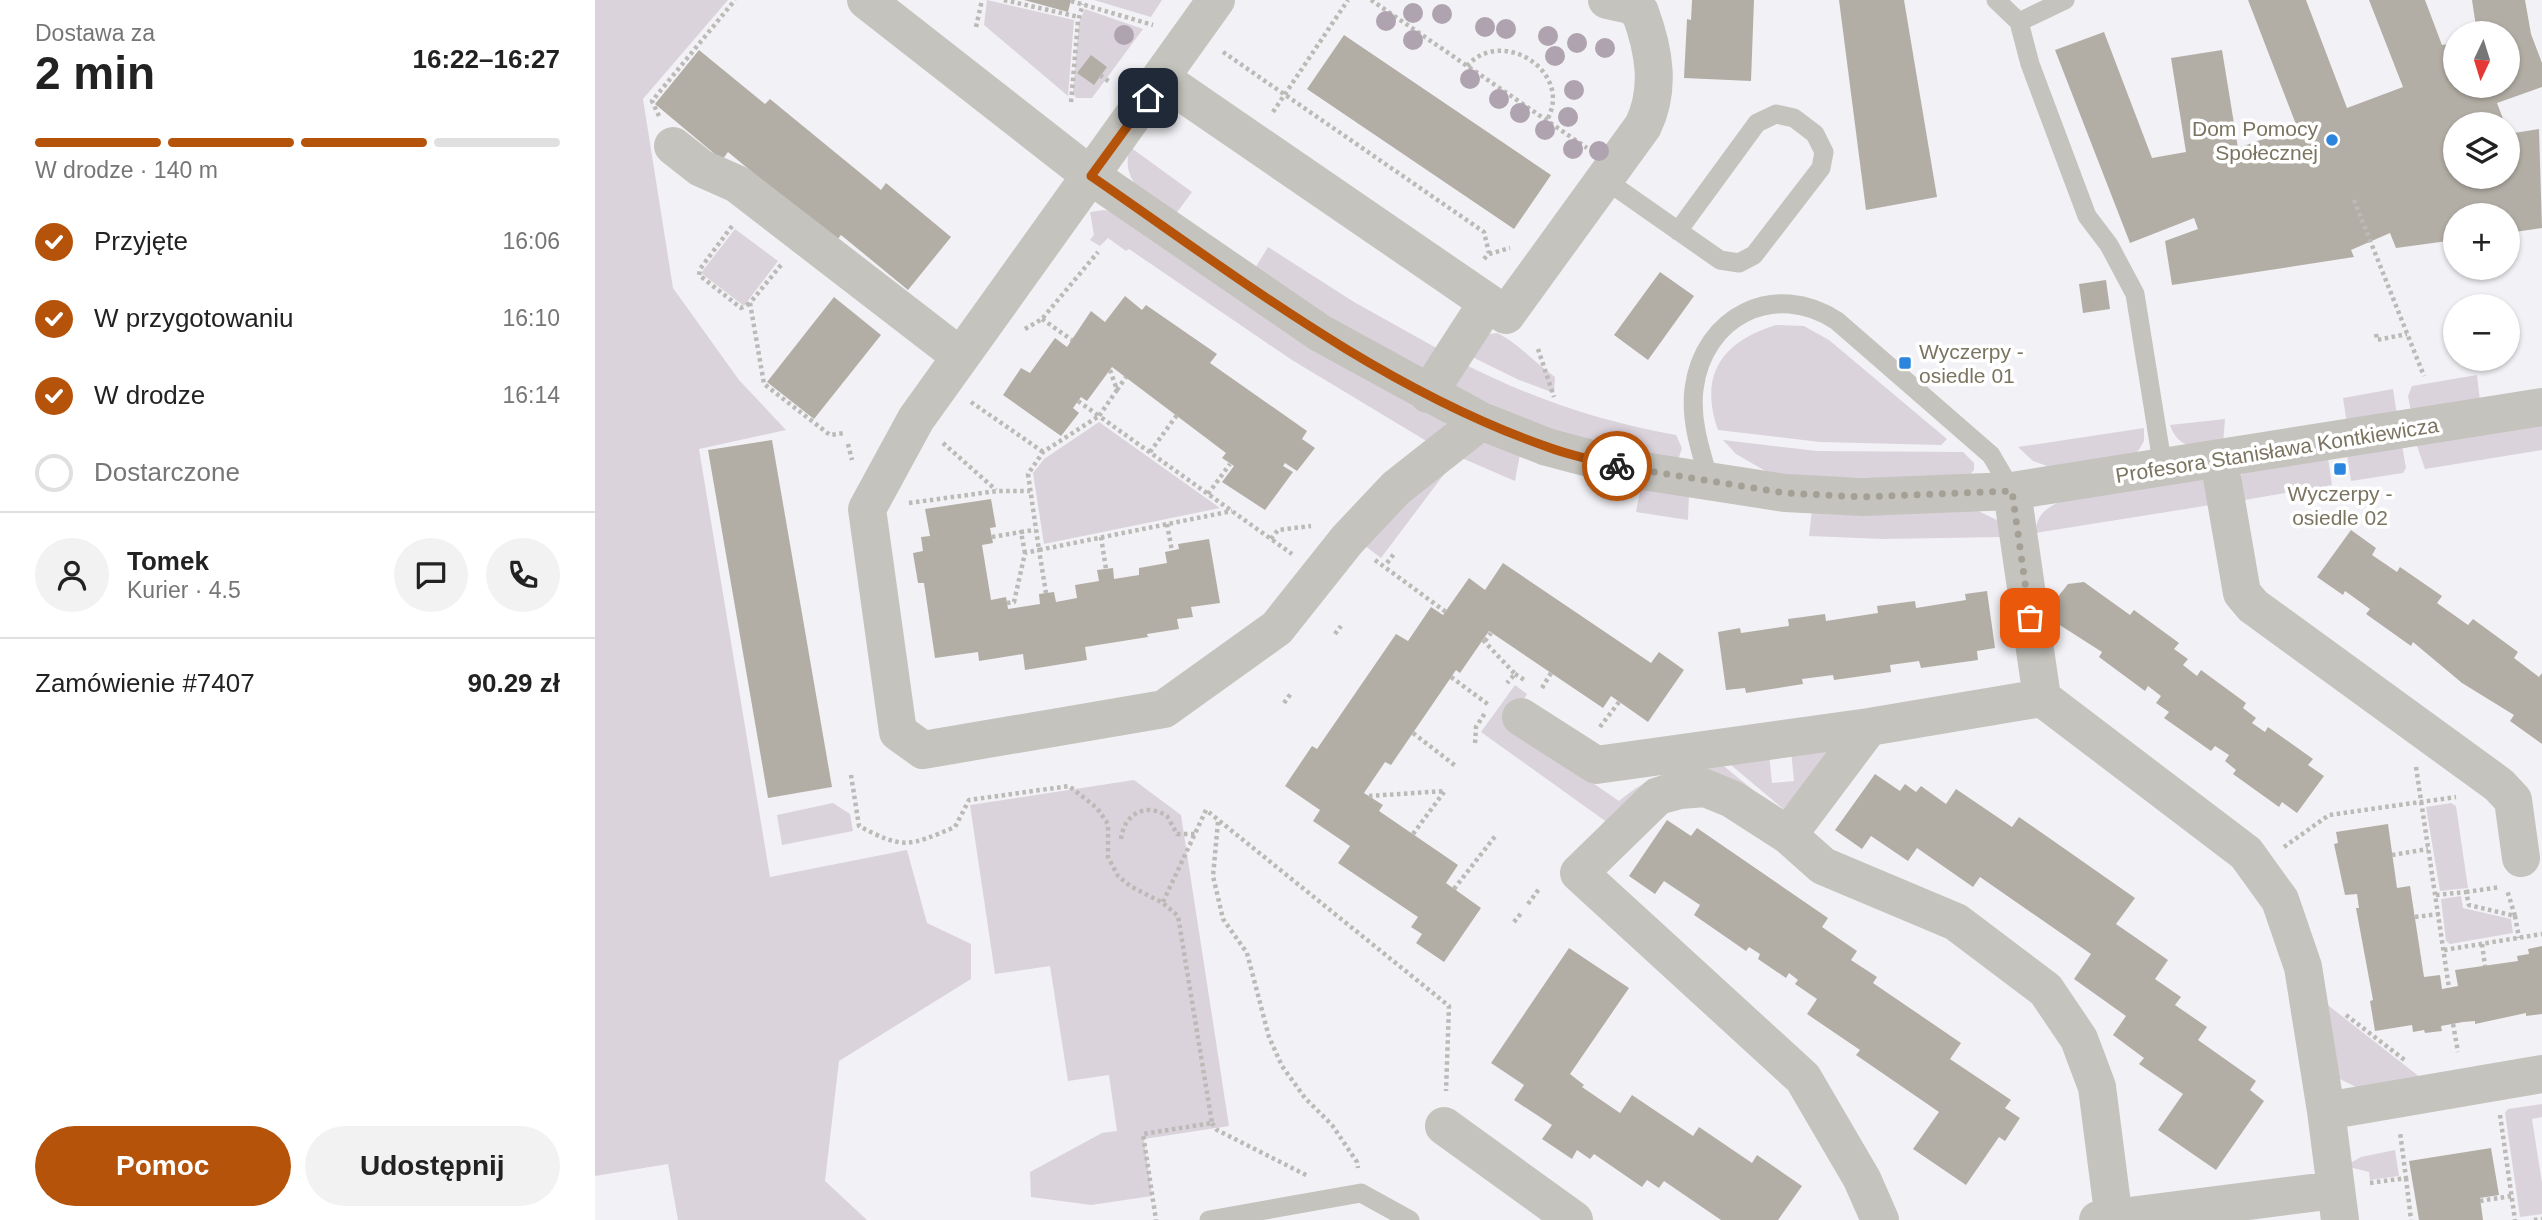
<!DOCTYPE html>
<html lang="pl">
<meta charset="utf-8">
<style>
body{margin:0;font-family:Arial,sans-serif;background:#f2f2f2;color:#222;height:100vh;display:flex;flex-direction:column;font-size:26px;white-space:nowrap}
*{box-sizing:border-box;margin:0}
p{font-size:23px;color:#767676}
.icon{flex:none;width:38px;height:38px;fill:none;stroke:currentColor;stroke-width:2;stroke-linecap:round;stroke-linejoin:round}
.map{position:relative;flex:1;overflow:hidden}
.drawer{display:flex;flex-direction:column;background:#fff;width:595px}
.drawer>*{flex:none}
.needle{width:46px;rotate:184deg}
.fabs{position:absolute;left:1848px;top:21px;display:grid;gap:14px}
.fabs a{display:grid;place-items:center;width:77px;height:77px;border-radius:50%;background:#fff;box-shadow:0 2px 5px #0004;font-size:35px}
.pin{position:absolute;display:grid;place-items:center;width:60px;height:60px;color:#fff;margin:-30px;border-radius:14px;box-shadow:0 4px 10px #0006}
.courier{position:absolute;display:grid;place-items:center;width:70px;height:70px;margin:-35px;border:5px solid #b45309;border-radius:50%;background:#fff;color:#222;box-shadow:0 2px 9px #0007}
.overview em{font-style:normal;font-weight:700}
.overview div{display:flex;flex-direction:column-reverse}
.overview{display:flex;align-items:center;justify-content:space-between;height:119px;padding:0 35px}
h1{font-size:46px;font-weight:700;line-height:52px}
.bar{display:grid;grid-template-columns:repeat(4,1fr);gap:10px 7px;align-content:center;height:84px;padding:0 35px}
.bar i{height:9px;border-radius:5px;background:#e0e0e0}
.bar .current{background:#b45309}
.bar p{grid-column:span 4}
.line{display:flex;align-items:center;gap:18px;padding:0 35px;border-top:2px solid #e0e0e0}
.line div{flex:1}
.round{display:grid;place-items:center;flex:none;width:74px;height:74px;border-radius:37px;background:#f2f2f2}
ol{padding:0 35px;list-style:none}
li{display:flex;align-items:center;gap:21px;height:77px}
li p{margin-inline-start:auto}
li .icon{padding:7px;border-radius:50%;background:#b45309;color:#fff;stroke-width:4}
li:last-child{color:#767676}
li i{width:38px;height:38px;border:4px solid #e0e0e0;border-radius:50%}
.action{display:flex;gap:14px;margin-top:auto;padding:14px 35px}
.action a{flex:1;height:80px;border-radius:42px;background:#b45309;color:#fff;font-size:28px;font-weight:700;line-height:80px;text-align:center}
.action a+a{background:#f2f2f2;color:#222}
main{display:flex;flex:1;min-height:0}
.map>svg:first-child{display:block}
</style>
<main>
<section class="drawer">
<div class="overview"><div><h1>2 min</h1><p>Dostawa za</p></div><em>16:22–16:27</em></div>
<div class="bar"><i class="current"></i><i class="current"></i><i class="current"></i><i></i><p>W drodze · 140 m</p></div>
<ol>
<li><svg class="icon" aria-label="check" viewBox="0 0 24 24"><path d="M5 12l5 5 9-10"/></svg>Przyjęte<p>16:06</p></li>
<li><svg class="icon" aria-label="check" viewBox="0 0 24 24"><path d="M5 12l5 5 9-10"/></svg>W przygotowaniu<p>16:10</p></li>
<li><svg class="icon" aria-label="check" viewBox="0 0 24 24"><path d="M5 12l5 5 9-10"/></svg>W drodze<p>16:14</p></li>
<li><i></i>Dostarczone</li>
</ol>
<div class="line" style="height:126px"><a class="round"><svg class="icon" aria-label="person" viewBox="0 0 24 24"><circle cx="12" cy="8" r="4"/><path d="M4 21q1-7 8-7t8 7"/></svg></a><div><b>Tomek</b><p>Kurier · 4.5</p></div><a class="round"><svg class="icon" aria-label="chat" viewBox="0 0 24 24"><path d="M4 5h16v11H9l-5 4z"/></svg></a><a class="round"><svg class="icon" aria-label="phone" viewBox="0 0 24 24"><path d="M5 4h4l2 5-3 2q2 4 5 5l2-3 5 2v4C11 20 4 13 5 4z"/></svg></a></div>
<div class="line" style="height:91px"><div>Zamówienie #7407</div><b>90.29 zł</b></div>
<div class="action"><a>Pomoc</a><a>Udostępnij</a></div>
</section>
<div class="map">
<svg width="1947" height="1220" viewBox="0 0 1947 1220">
<rect width="100%" height="100%" fill="#f2f1f5"/>
<path fill="#dbd3dc" d="M0,0H133L48,99L78,288L144,380L191,430L104,449L175,877L312,850L332,923L376,944V979L244,1061L230,1181L272,1220H83L73,1164L0,1176Z
M392,0L479,20L473,96L389,25Z
M499,0H567L556,17Z
M490,9L548,29L497,98H481L478,93L484,22Z
M535,147L597,192L580,215C553,197 524,183 535,147Z
M509,210L523,213L851,419L849,437L838,445L697,360L534,249L531,251L513,238L505,246L495,240L499,235L495,212Z
M140,229L183,261L149,306L106,273Z
M673,247L759,302L845,350L834,366L819,369L659,270Z
M1181,325L1209,326L1234,340L1352,439L1346,445L1225,442L1123,430C1103,373 1129,341 1181,325Z
M902,333C922,342 941,364 960,377L959,393L924,380L873,355L894,334Z
M867,363C936,398 1006,422 1081,435L1087,448L1084,457L1075,460L1000,447L863,393L857,377Z
M1882,375L1885,401L1816,412L1813,396L1817,386Z
M1798,389L1802,415L1752,424L1748,398Z
M1630,419L1628,445C1605,449 1584,451 1575,425Z
M504,422L625,508L449,544L438,473L449,459Z
M1947,423V450L1830,469L1821,443Z
M1549,428V441L1542,453L1455,467L1438,461L1423,447Z
M1128,440L1222,451L1368,452L1379,463V470L1370,480L1179,476L1141,454Z
M896,441L925,454L920,481L862,456L872,448Z
M1807,445L1811,468L1808,473L1756,481L1752,455Z
M1733,458L1737,485L1644,501L1640,482L1650,471Z
M856,465L786,558L769,545L808,498Z
M1609,478L1622,504L1440,533C1442,516 1448,510 1464,502Z
M1046,486L1094,494L1093,520L1041,512Z
M1377,508L1402,520L1407,537L1288,539L1214,536L1217,510Z
M920,685L932,694L912,724L1024,801C1058,773 1082,768 1124,762L1186,813L1144,792L1013,823L886,732Z
M1242,742L1193,813L1130,760L1174,753L1177,783L1199,781L1196,750Z
M539,780L586,815L634,1126L549,1139L557,1196L496,1205L436,1197L435,1172L507,1133L522,1131L514,1075L473,1081L455,966L400,974L375,805Z
M238,803L255,814L258,831L187,845L182,815Z
M1856,803L1861,806L1873,888L1845,891L1831,807Z
M1866,896L1868,908L1916,919L1918,933L1855,944L1851,941L1846,899Z
M1725,999L1826,1078L1765,1089L1743,1078Z
M1947,1104V1117L1937,1119L1947,1183V1214L1925,1217L1910,1113L1913,1109Z
M1800,1150L1804,1176L1775,1180L1774,1172L1750,1166L1766,1157Z"/>
<path fill="#b3aea5" d="M429,0H476L473,12Z
M1097,0H1159L1156,81L1089,78L1092,19L1096,20Z
M1244,0H1309L1342,197L1271,210Z
M1653,0H1711L1752,108L1808,87L1774,0H1830L1847,45L1860,43V86H1913V33H1882L1877,0H1930L1936,34L1947,63V87L1902,103L1910,124H1860V177H1913V134L1944,129L1947,228L1913,233V215H1860V240L1801,248L1795,233L1756,250L1759,257L1577,285L1570,241L1603,229L1599,218L1535,243L1460,50L1509,32L1557,158L1591,152L1576,58L1627,50L1643,148L1702,127Z
M749,35L956,175L919,229L712,89Z
M104,50L170,104L175,99L286,190L291,183L356,237L313,290L246,235L241,241L133,152L127,160L60,104Z
M496,55L512,67L499,85L482,73Z
M1065,272L1099,296L1053,360L1019,335Z
M1511,280L1515,309L1488,313L1484,284Z
M530,296L547,310L551,305L622,354L615,363L712,431L707,439L720,448L702,471L690,463L688,466L698,472L670,510L627,482L639,466L627,458L631,453L517,367L492,401L486,397L478,408L484,413L466,436L408,395L426,368L435,373L460,338L472,347L496,311L510,322Z
M239,297L286,335L219,419L172,382Z
M177,440L237,787L173,798L113,450Z
M396,499L401,527L395,528L398,543L387,545L396,600L411,597L413,609L445,604L444,594L459,592L461,602L482,598L480,585L504,581L502,570L518,568L519,579L544,575V568L572,563L570,552L584,549L583,544L614,539L625,603L596,607L598,617L582,619L584,629L552,634L553,637L490,647L492,660L430,670L428,654L384,661L383,652L340,658L329,583H323L318,553L328,551L326,537L335,536L330,509Z
M1756,530L1781,548L1777,555L1802,572L1805,567L1847,596L1842,603L1873,625L1878,619L1923,652L1919,658L1944,677L1947,673V744L1915,721L1919,715L1867,683L1818,642L1816,646L1771,614L1775,609L1750,591L1748,595L1722,577Z
M908,563L1056,663L1064,652L1089,670L1053,722L1016,696L1008,708L894,631L865,673L861,670L796,765L790,762L769,793L788,805L784,811L863,865L851,883L886,908L849,962L821,943L827,934L816,927L823,917L743,863L755,846L718,821L725,810L690,786L717,746L722,749L801,634L813,641L836,607L848,615L874,578L890,590Z
M1489,582L1535,615L1539,610L1584,643L1579,649L1593,659L1588,665L1602,676L1606,670L1651,703L1648,708L1661,718L1657,723L1670,732L1673,727L1718,759L1713,765L1729,776L1702,813L1687,802L1684,807L1638,774L1641,770L1630,761L1634,755L1620,746L1616,751L1569,718L1574,712L1561,703L1566,696L1553,686L1550,691L1504,657L1507,652L1460,622L1458,603L1473,584Z
M1392,591L1400,648L1382,651L1383,660L1326,668L1324,661L1295,665L1296,672L1239,680L1238,675L1207,679L1208,684L1151,693L1150,688L1131,690L1123,632L1145,628L1146,633L1194,626L1193,619L1230,614L1231,621L1283,613L1282,606L1320,601L1321,608L1371,600L1370,594Z
M1280,774L1305,791L1310,784L1321,792L1326,786L1351,804L1361,789L1417,827L1424,817L1540,898L1521,924L1573,960L1560,979L1586,997L1580,1005L1612,1027L1603,1040L1661,1081L1655,1090L1669,1101L1621,1170L1563,1130L1588,1094L1544,1064L1549,1058L1518,1035L1531,1016L1479,979L1496,954L1385,877L1378,887L1322,848L1313,861L1276,836L1267,849L1240,830Z
M1072,820L1096,836L1102,828L1233,918L1227,927L1262,951L1256,960L1282,977L1278,983L1366,1043L1355,1059L1416,1100L1410,1108L1425,1118L1410,1141L1404,1137L1371,1185L1318,1149L1344,1112L1261,1055L1265,1050L1212,1014L1222,999L1200,984L1203,980L1194,973L1191,978L1163,959L1165,954L1154,947L1151,951L1099,915L1105,905L1069,881L1060,894L1034,876Z
M1793,824L1802,888L1815,886L1829,977L1845,975L1847,989L1863,986L1860,970L1923,961L1922,956L1934,954L1933,949L1947,946V1014L1931,1016V1013L1880,1024V1021L1868,1022L1846,1026L1847,1031L1830,1033L1829,1030L1818,1032L1817,1025L1780,1031L1775,1001L1778,1000L1761,908H1764L1762,894L1750,895L1739,844L1743,843L1741,832Z
M974,948L1034,988L975,1074L989,1085L987,1087L1025,1113L1037,1095L1098,1136L1104,1127L1157,1163L1162,1155L1207,1186L1183,1220H1126L1069,1181L1064,1188L1052,1180L1047,1187L999,1154L995,1159L982,1150L977,1159L947,1139L957,1125L919,1100L929,1085L896,1063Z
M1896,1148L1904,1195L1885,1198L1888,1220H1824L1814,1161Z"/>
<g fill="none" stroke-linecap="round" stroke-linejoin="round">
<path stroke="#bbbab6" stroke-width="4.5" stroke-dasharray="3.5 3.5" stroke-linecap="butt" d="M409,0L484,17
M776,0L992,148
M476,1L558,25
M381,27L387,0
M628,52L889,232L894,253L889,259
M872,66C907,26 979,72 952,120
M505,75L516,83
M476,102L483,21L488,4
M678,112L753,0
M64,116L57,101L140,0
M1759,200L1829,376
M137,226L105,269L104,275L146,308L155,303
M894,254L915,248
M186,265L155,303L169,384L235,435L250,433
M447,319L477,340
M430,329L447,319L503,252
M1781,334L1782,340L1812,334
M943,349L959,397
M515,370L522,390L504,416L697,554
M522,390L531,377
M483,401L504,416L448,452L433,474L444,550L637,511
M376,402L448,452
M348,443L401,490
M253,444L257,460
M555,452L582,415
M613,494L635,464
M314,503L402,491H435
M572,524L577,551
M397,537L426,532
M506,537L511,569
M676,539L683,530L716,526
M430,553L426,532L440,530
M780,560L851,612
M792,563L799,554
M412,603L419,602L430,553L444,550L451,593
M740,634L746,626
M888,640L920,674L912,683
M890,641L896,633
M920,674L931,681
M856,677L894,705
M947,688L956,673
M689,703L697,692
M1005,727L1024,702
M818,733L862,767
M880,743L881,727L890,713
M1821,767L1854,988
M256,775L264,826C309,850 314,846 360,827L374,800L474,786L502,808L513,824V857L523,876L535,886L568,903L583,916L617,1123L548,1134L561,1220
M774,796L850,791
M623,822L618,876L628,919L652,953L674,1037L687,1066L710,1098L737,1125L762,1162L763,1168
M818,834L849,792
M526,839C529,814 550,802 572,816L582,834H600
M1689,847L1734,815L1861,797
M1797,855L1833,849
M859,889L901,835
M1871,892L1905,887
M1841,895L1871,892L1874,905L1920,916L1912,890
M568,902L611,810L854,1006L851,1091
M933,904L944,889
M1920,916L1924,938
M1820,917L1844,914
M919,922L927,912
M1887,944L1890,966
M1849,950L1947,934
M1751,1015L1811,1061
M1858,1024L1863,1052
M1905,1115L1920,1220
M617,1123L622,1130L713,1176
M1811,1178L1816,1220
M1775,1183L1811,1178L1805,1132
M1885,1201L1916,1196
M1939,1220L1947,1219"/>
<path stroke="#c5c3be" stroke-width="19" d="M1401,0L1424,22L1470,0
M1424,22L1435,64L1492,216L1514,245L1540,294L1568,468
M1009,179L1125,260L1144,263L1159,255L1226,168L1229,152L1220,134L1199,118L1181,114L1162,123L1083,231
M1115,483C1106,452 1095,421 1099,389C1108,316 1180,280 1242,321L1396,455L1417,491
M614,1220L766,1193L815,1220"/>
<path stroke="#c5c3be" stroke-width="38" d="M271,0L496,176L725,333L886,421L952,447L1035,469L1190,493L1268,497L1417,491L1947,407
M621,0L321,419L272,509L303,732L328,750L569,709L682,628L752,540L801,488L886,421
M567,79L911,315L1048,126C1066,89 1059,50 1045,12L1035,5L1012,0
M78,146L106,168L142,184L365,356
M833,394L892,303
M1624,460L1647,593L1658,606L1904,785L1918,800L1926,858
M1417,491L1447,698L1651,853L1685,900L1708,967L1731,1111
M926,717L1001,765L1274,727L1447,698
M1193,835L1274,727
M849,1126L979,1220
M1285,1220L1267,1179L1208,1078L984,873L1063,796L1085,790L1110,788L1137,799L1193,835L1228,866L1361,922L1451,990L1484,1039L1502,1087L1519,1220
M1503,1220L1740,1190
M1745,1220L1731,1111L1947,1074"/>
</g>
<g fill="#afa3b0">
<circle cx="818" cy="13" r="10"/>
<circle cx="847" cy="14" r="10"/>
<circle cx="791" cy="21" r="10"/>
<circle cx="890" cy="27" r="10"/>
<circle cx="911" cy="29" r="10"/>
<circle cx="529" cy="35" r="10"/>
<circle cx="953" cy="36" r="10"/>
<circle cx="818" cy="40" r="10"/>
<circle cx="982" cy="43" r="10"/>
<circle cx="1010" cy="48" r="10"/>
<circle cx="960" cy="56" r="10"/>
<circle cx="875" cy="79" r="10"/>
<circle cx="979" cy="90" r="10"/>
<circle cx="904" cy="99" r="10"/>
<circle cx="925" cy="113" r="10"/>
<circle cx="973" cy="117" r="10"/>
<circle cx="950" cy="130" r="10"/>
<circle cx="978" cy="149" r="10"/>
<circle cx="1004" cy="151" r="10"/>
</g>
<g fill="none" stroke-linecap="round" stroke-linejoin="round">
<path stroke="#a5a095" stroke-width="7" stroke-dasharray="0 12.6" d="M1022,466L1190,493L1268,497L1417,491L1435,618"/>
<path stroke="#b45309" stroke-width="9" d="M553,98L496,176C640,275 783,387 950,446C973,455 998,460 1022,466"/>
</g>
<g fill="#2b85dc" stroke="#fff" stroke-width="2.5">
<circle cx="1737" cy="140" r="7"/>
<rect x="1303" y="356" width="14" height="14" rx="3.5"/>
<rect x="1738" y="462" width="14" height="14" rx="3.5"/>
</g>
<g text-anchor="middle" dominant-baseline="central" stroke-width="7" stroke-linejoin="round" paint-order="stroke">
<g font-size="21" fill="#7b7461" stroke="#fff" text-anchor="end">
<text x="1723" y="128">Dom Pomocy<tspan x="1723" dy="24">Społecznej</tspan></text>
<text x="1324" y="351" text-anchor="start">Wyczerpy -<tspan x="1324" dy="24">osiedle 01</tspan></text>
<text x="1745" y="493" text-anchor="middle">Wyczerpy -<tspan x="1745" dy="24">osiedle 02</tspan></text>
</g>
<g font-size="21" fill="#7b7461" stroke="#fff">
<text transform="translate(1682 450) rotate(-9)">Profesora Stanisława Kontkiewicza</text>
</g>
</g>
</svg>
<div class="fabs">
<a><svg class="needle" viewBox="-14 -14 28 28"><path d="M0-13l5 13h-10z" fill="#e53935"/><path d="M0 13l5-13h-10z" fill="#767676"/></svg></a>
<a><svg class="icon" aria-label="layers" viewBox="0 0 24 24"><path d="M12 4l9 5-9 5-9-5zM3 14l9 5 9-5"/></svg></a>
<a>+</a>
<a>−</a>
</div>
<div class="pin" style="left:1435px;top:618px;background:#ea580c"><svg class="icon" aria-label="bag" viewBox="0 0 24 24"><path d="M5 8h14l-1 12H6zM9 8a3 3 0 0 1 6 0"/></svg></div>
<div class="pin" style="left:553px;top:98px;background:#1f2937"><svg class="icon" aria-label="home" viewBox="0 0 24 24"><path d="M3 11l9-7 9 7M6 9v11h12V9"/></svg></div>
<div class="courier" style="left:1022px;top:466px"><svg class="icon" aria-label="bike" viewBox="0 0 24 24"><circle cx="6" cy="16" r="4"/><circle cx="18" cy="16" r="4"/><path d="M6 16l4-8h5l3 8M10 8l3 8H6M13 5h3"/></svg></div>
</div>
</main>
